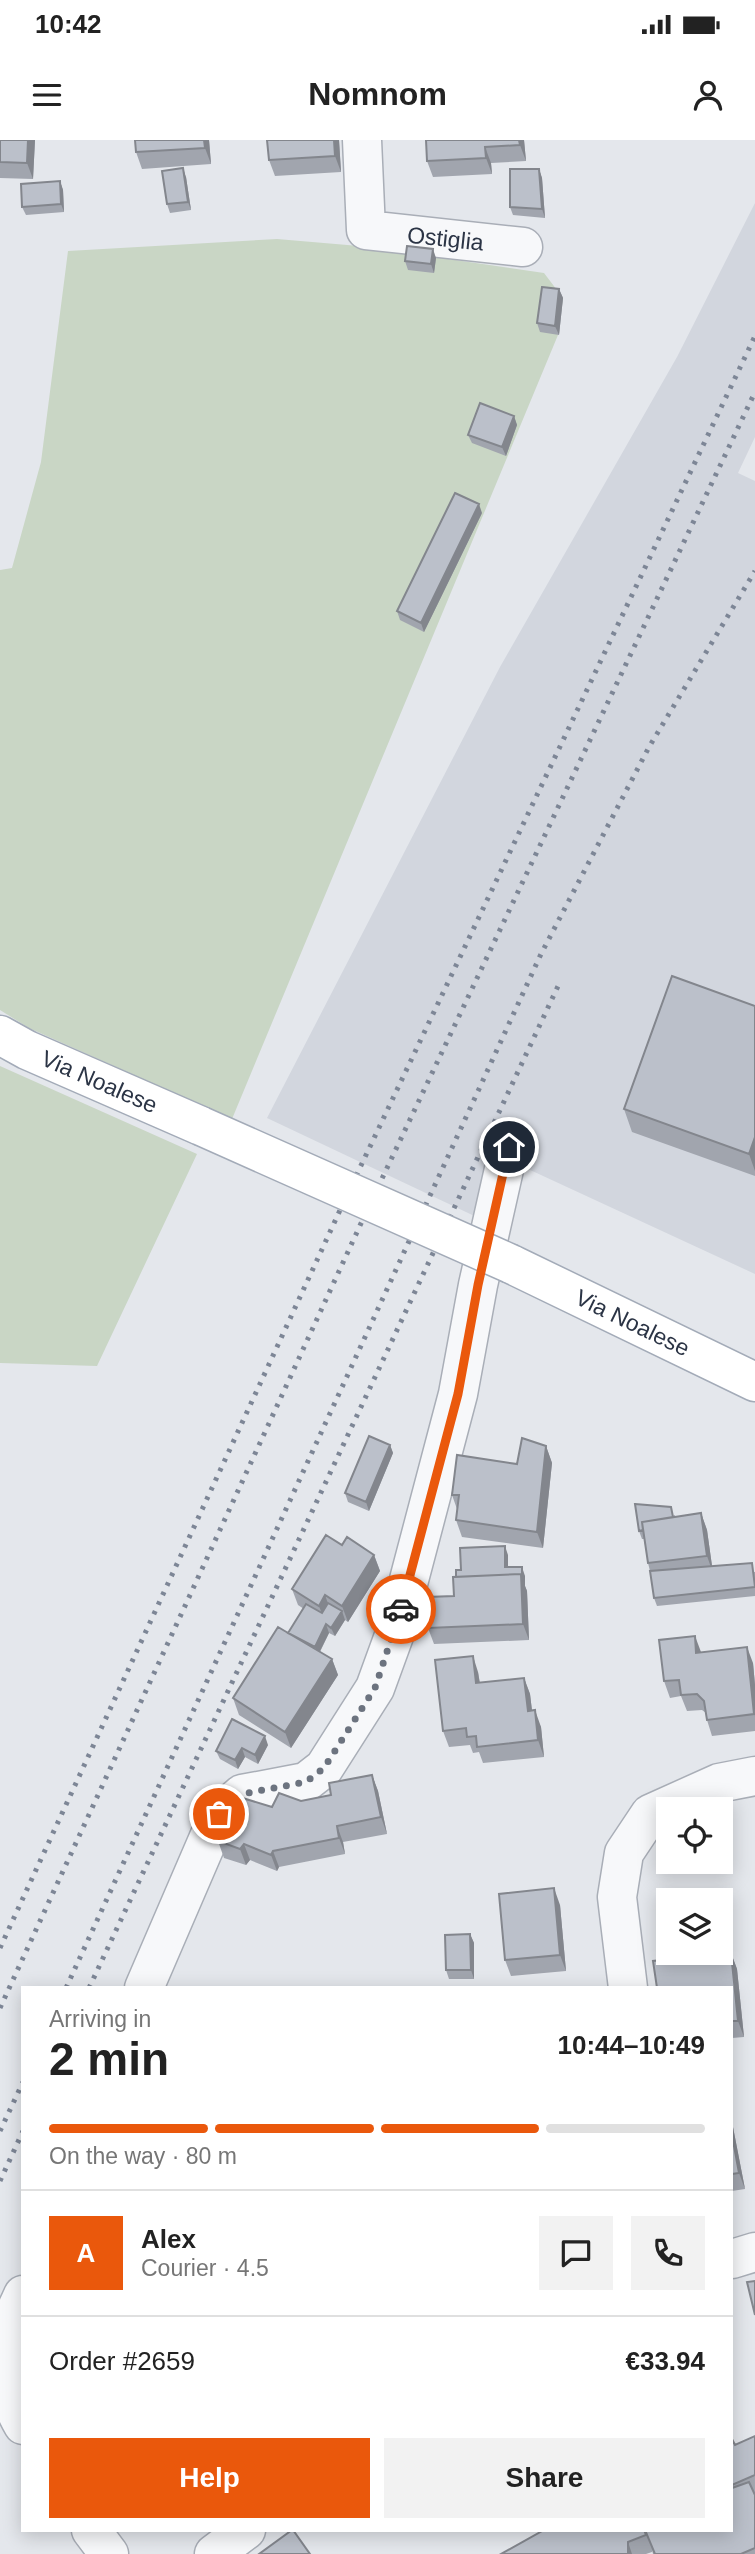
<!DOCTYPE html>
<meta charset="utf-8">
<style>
body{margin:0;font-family:Arial,sans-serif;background:#f2f2f2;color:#222;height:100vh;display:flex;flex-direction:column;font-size:26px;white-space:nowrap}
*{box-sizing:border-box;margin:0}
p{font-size:23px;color:#767676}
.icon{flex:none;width:38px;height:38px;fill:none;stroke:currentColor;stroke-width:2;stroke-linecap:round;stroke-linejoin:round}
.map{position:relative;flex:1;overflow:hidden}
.side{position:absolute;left:21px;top:1846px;width:712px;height:546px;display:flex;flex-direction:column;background:#fff;border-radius:0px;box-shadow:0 4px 18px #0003}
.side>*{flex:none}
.buttons{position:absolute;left:656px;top:1657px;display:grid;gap:14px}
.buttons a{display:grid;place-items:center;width:77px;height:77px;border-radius:0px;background:#fff;box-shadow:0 4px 18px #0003;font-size:35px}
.pin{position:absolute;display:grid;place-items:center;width:60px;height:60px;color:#fff;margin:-30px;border:4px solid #fff;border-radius:50%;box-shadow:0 2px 7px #0007}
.courier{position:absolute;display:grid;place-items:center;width:70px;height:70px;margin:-35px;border:5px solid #ea580c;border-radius:50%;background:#fff;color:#222;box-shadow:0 2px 9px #0007}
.headline em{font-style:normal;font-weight:700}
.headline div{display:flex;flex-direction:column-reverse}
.headline{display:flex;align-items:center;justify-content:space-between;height:119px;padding:0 28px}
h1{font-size:46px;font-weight:700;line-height:52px}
.bar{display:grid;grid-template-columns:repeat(4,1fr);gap:10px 7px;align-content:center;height:84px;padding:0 28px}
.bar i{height:9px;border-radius:5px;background:#e0e0e0}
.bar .on{background:#ea580c}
.bar p{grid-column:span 4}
.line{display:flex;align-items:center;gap:18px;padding:0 28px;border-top:2px solid #e0e0e0}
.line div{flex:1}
.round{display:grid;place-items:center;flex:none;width:74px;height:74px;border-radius:0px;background:#f2f2f2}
.cta{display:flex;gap:14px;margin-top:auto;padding:14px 28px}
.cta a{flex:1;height:80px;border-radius:0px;background:#ea580c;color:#fff;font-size:28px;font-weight:700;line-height:80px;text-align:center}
.cta a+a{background:#f2f2f2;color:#222}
.status{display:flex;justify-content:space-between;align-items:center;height:49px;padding:0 35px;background:#fff;direction:ltr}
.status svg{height:19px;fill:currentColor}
header{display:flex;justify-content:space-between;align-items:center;height:91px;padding:0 28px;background:#fff;font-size:32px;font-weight:700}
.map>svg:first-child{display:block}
</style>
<div class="status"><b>10:42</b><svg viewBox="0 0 49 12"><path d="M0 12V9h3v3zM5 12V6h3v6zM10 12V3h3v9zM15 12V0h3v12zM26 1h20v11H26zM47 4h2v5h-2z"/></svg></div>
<header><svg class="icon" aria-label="menu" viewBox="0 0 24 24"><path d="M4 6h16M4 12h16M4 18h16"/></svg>Nomnom<svg class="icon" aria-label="person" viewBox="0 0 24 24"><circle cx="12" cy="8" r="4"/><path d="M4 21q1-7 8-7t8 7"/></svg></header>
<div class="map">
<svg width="755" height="2414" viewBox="0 0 755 2414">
<rect width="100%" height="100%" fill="#e4e7ec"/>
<path fill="#d2d6de" d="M755,63V297L738,333L755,341V1134L515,1023L485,1081L267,978L500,527L677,217Z"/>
<path fill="#c9d6c5" d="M277,99L359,106L544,133L563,158L558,195L232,979L29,888L0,870V430L12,428L41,322L68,111Z
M0,926L197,1014L97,1226L0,1223Z"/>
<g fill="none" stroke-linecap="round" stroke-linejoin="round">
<g stroke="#a9aeb7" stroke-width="41">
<g id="minor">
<path id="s1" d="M362,0L366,90L523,107"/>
<path d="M144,1848L219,1674L242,1654L306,1642L324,1628L375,1548L395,1493L458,1254L478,1145L509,1007"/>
<path d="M628,1848L617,1757L624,1713L650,1674L719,1643L755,1636"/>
<path d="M732,2119L755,2112"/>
<path d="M23,2155C17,2169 8,2185 5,2201C0,2229 9,2261 23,2285"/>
<path d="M91,2390L109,2414"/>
<path d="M214,2414L246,2390"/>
</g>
</g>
<g stroke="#a3abb8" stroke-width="41">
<g id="major">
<path id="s2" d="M0,895L27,910L201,986"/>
<path id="s3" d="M511,1124L755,1242"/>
</g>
</g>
<use href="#minor" stroke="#f7f8fa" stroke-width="38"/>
<use href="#major" stroke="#fff" stroke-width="38"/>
<path stroke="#7d8696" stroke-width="5" stroke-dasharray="3.5 7" stroke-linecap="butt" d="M0,1808L347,1055L755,196
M66,1848L541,814L649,607L755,431
M89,1848L559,844
M0,1868L369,1066L755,252
M0,1991L23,1942
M0,2041L23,1991"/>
<g stroke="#a3abb8" stroke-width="41" stroke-linecap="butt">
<path id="major-bridge" d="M201,986L511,1124"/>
</g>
<use href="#major-bridge" stroke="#fff" stroke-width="38"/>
</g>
<path fill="#a1a5ae" d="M0,0H35L33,39L0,38Z
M135,0H209L211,24L142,29L136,12Z
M339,0L341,32L275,36L269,20Z
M426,0H524L526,21L491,23L492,34L433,37L427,21Z
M539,29L542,38L545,78L513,75L510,67Z
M186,37L191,70L170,73L167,64Z
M60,41L63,50L64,72L26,75L22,67Z
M436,118L434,133L408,130L405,121Z
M559,149L563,158L559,195L540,192L537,183Z
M514,276L517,285L506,316L472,303L468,295Z
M482,373L424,492L400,480L397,471Z
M755,866V1036L632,992L624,969Z
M390,1305L393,1313L369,1371L348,1362L345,1353Z
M546,1306L552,1323L543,1408L462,1397L456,1380L457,1369L452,1355L517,1324Z
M701,1373L707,1390L712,1426L755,1432V1456L657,1466L654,1458L650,1431L648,1423L644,1399H642L639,1391L675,1375V1377Z
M342,1405L374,1415L380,1431L348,1482L345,1480L335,1496L329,1493L320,1512L332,1519L338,1535L291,1608L239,1575L233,1558L289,1493L304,1469L298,1465L292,1449Z
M508,1415V1427L525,1436V1446L527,1451L529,1500L434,1504L428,1488L454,1456L456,1437L461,1430Z
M701,1512L753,1523L755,1545V1591L712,1596L707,1580L706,1573L702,1570L687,1571L681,1556L670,1558L664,1541Z
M478,1532L480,1543L524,1538L530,1554L532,1571L541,1587L544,1617L483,1623L479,1612L473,1613L470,1605L449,1607L443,1591Z
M268,1605L258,1624L245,1617L238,1629L220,1619L216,1611Z
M372,1635L378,1651L387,1694L343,1702L345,1714L279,1727L277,1731L250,1720L246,1725L224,1718L218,1701L272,1667L331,1655Z
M560,1765L566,1831L511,1836L505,1820Z
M470,1794L474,1803V1839H449L446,1830Z
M731,1813L737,1829L744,1897L732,1898Z
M732,1982L745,2049L732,2051Z
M755,2296V2414H653L652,2410V2412L646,2414H501L544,2390H732V2299L735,2305Z"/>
<path fill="#83868d" d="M28,0H35L33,39L27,23Z
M204,0H209L211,24L205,8Z
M334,0H339L341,32L335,16Z
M519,0H524L526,21L520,5Z
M485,7L491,23L492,34L486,18Z
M183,28L186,37L191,70L188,62Z
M539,29L542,38L545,78L542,69Z
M60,41L63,50L64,72L61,64Z
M433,109L436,118L434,133L431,124Z
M559,149L563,158L559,195L555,186Z
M514,276L517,285L506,316L502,307Z
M479,364L482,373L424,492L421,483Z
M755,997V1031L749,1014Z
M390,1305L393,1313L369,1371L366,1362Z
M546,1306L552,1323L543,1408L537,1392Z
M701,1373L707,1390L713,1433L707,1416Z
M505,1406L508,1415V1436L505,1427Z
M374,1415L380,1431L348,1482L342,1466Z
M522,1427L525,1436V1446L527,1451L529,1500L523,1484L521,1434Z
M325,1455L331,1472L325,1482L319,1466Z
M342,1471L345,1480L335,1496L331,1488Z
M326,1484L329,1493L318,1515L315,1507Z
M695,1496L701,1512L696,1513Z
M747,1507L753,1523L755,1545V1577Z
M473,1516L478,1532L482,1559L476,1543Z
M332,1519L338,1535L291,1608L285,1592Z
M524,1538L530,1554L534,1587L528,1571Z
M535,1570L541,1587L544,1617L538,1600Z
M265,1596L268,1605L258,1624L255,1615Z
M242,1608L245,1617L238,1629L235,1620Z
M372,1635L378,1651L387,1694L381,1677Z
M337,1686L343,1702L345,1714L339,1698Z
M244,1704L250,1720L246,1725L240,1709Z
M273,1711L279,1727L277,1731L271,1715Z
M554,1748L560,1765L566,1831L560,1815Z
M470,1794L474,1803V1839L471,1830Z
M731,1813L737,1829L744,1897L738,1881Z
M732,1982L745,2049L739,2033L732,1995Z
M628,2402L632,2414H628Z"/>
<path fill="#bbc0ca" stroke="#83868d" stroke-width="2" d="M0,0H28L27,23L0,22Z
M135,0H204L205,8L136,12Z
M267,0H334L335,16L269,20Z
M426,0H519L520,5L485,7L486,18L427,21Z
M183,28L188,62L167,64L162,31Z
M510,29H539L542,69L510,67Z
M60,41L61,64L22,67L21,44Z
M407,106L433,109L431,124L405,121Z
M542,147L559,149L555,186L537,183Z
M480,263L514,276L502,307L468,295Z
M455,353L479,364L421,483L397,471Z
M672,836L755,866V997L749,1014L624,969Z
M369,1296L390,1305L366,1362L345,1353Z
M522,1298L546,1306L537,1392L456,1380L459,1355H452L457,1315L517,1324Z
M635,1364L671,1367L673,1377L642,1382L643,1390L639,1391Z
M701,1373L707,1416L648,1423L642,1382Z
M326,1395L342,1405L347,1397L374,1415L342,1466L325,1455L319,1466L292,1449Z
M505,1406V1427H522V1438L521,1434L456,1437V1430H461L460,1408Z
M752,1423L755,1447L654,1458L650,1431Z
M521,1434L523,1484L428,1488L427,1457L454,1456L453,1437Z
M328,1463L342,1471L331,1488L326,1484L315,1507L288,1493L306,1464L322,1473Z
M278,1487L332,1519L285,1592L233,1558Z
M695,1496L696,1513L747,1507L754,1574L707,1580L704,1561L697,1554L681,1555L679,1540L664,1541L659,1500Z
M473,1516L476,1543L524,1538L528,1571L535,1570L538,1600L477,1607L476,1596L467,1597L466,1588L443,1591L435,1520Z
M232,1579L265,1596L255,1615L242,1608L235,1620L216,1611Z
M372,1635L381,1677L337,1686L339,1698L273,1711L271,1715L244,1704L240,1709L218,1701L236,1656L272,1667L279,1653L301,1661L331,1655L329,1643Z
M554,1748L560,1815L505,1820L499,1754Z
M470,1794L471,1830H446L445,1795Z
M731,1813L738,1881H732V1848H657L653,1821Z
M732,1995L739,2033L732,2034Z
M755,2141V2175L747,2142Z
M755,2296V2335L732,2345V2299L735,2305Z
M749,2342L755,2355V2408L741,2414H655L645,2390H732V2348Z
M292,2390H293L310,2414H259Z
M544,2390H644L646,2395L628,2402V2414H501Z"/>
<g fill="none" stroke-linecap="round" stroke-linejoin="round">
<path stroke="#6c737f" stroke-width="7" stroke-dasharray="0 12.6" d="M219,1674L242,1654L306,1642L324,1628L375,1548L401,1469"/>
<path stroke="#ea580c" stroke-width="9" d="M401,1469L458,1254L478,1145L509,1007"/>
</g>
<g text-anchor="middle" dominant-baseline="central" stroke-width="5" stroke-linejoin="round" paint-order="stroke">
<g font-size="23" fill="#2b3445" stroke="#f4f6f9">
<text stroke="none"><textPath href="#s1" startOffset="170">Ostiglia</textPath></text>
<text stroke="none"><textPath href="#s2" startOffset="110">Via Noalese</textPath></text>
<text stroke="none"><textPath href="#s3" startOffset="135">Via Noalese</textPath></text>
</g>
</g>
</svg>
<div class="buttons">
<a><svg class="icon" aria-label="locate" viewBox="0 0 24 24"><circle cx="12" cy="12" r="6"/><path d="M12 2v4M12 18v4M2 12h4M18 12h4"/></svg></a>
<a><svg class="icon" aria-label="layers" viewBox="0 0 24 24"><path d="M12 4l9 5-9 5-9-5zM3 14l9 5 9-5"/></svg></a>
</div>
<div class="pin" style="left:219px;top:1674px;background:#ea580c"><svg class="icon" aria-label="bag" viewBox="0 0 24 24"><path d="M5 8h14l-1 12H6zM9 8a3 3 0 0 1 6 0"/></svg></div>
<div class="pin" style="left:509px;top:1007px;background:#1f2937"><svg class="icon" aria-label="home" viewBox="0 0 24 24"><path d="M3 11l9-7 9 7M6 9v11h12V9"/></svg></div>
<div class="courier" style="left:401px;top:1469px"><svg class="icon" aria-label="car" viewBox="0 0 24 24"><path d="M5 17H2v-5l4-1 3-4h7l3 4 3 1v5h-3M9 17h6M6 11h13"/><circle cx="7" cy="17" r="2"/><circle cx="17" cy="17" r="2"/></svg></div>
<section class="side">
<div class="headline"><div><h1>2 min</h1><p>Arriving in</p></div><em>10:44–10:49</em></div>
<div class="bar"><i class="on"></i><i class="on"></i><i class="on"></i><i></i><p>On the way · 80 m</p></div>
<div class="line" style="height:126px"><b class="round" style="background:#ea580c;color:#fff">A</b><div><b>Alex</b><p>Courier · 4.5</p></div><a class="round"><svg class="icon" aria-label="chat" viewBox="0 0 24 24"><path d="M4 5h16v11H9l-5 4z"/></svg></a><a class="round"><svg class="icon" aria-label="phone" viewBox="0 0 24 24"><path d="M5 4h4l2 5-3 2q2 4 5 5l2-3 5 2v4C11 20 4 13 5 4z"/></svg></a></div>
<div class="line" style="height:91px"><div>Order #2659</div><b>€33.94</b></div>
<div class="cta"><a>Help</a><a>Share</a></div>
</section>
</div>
